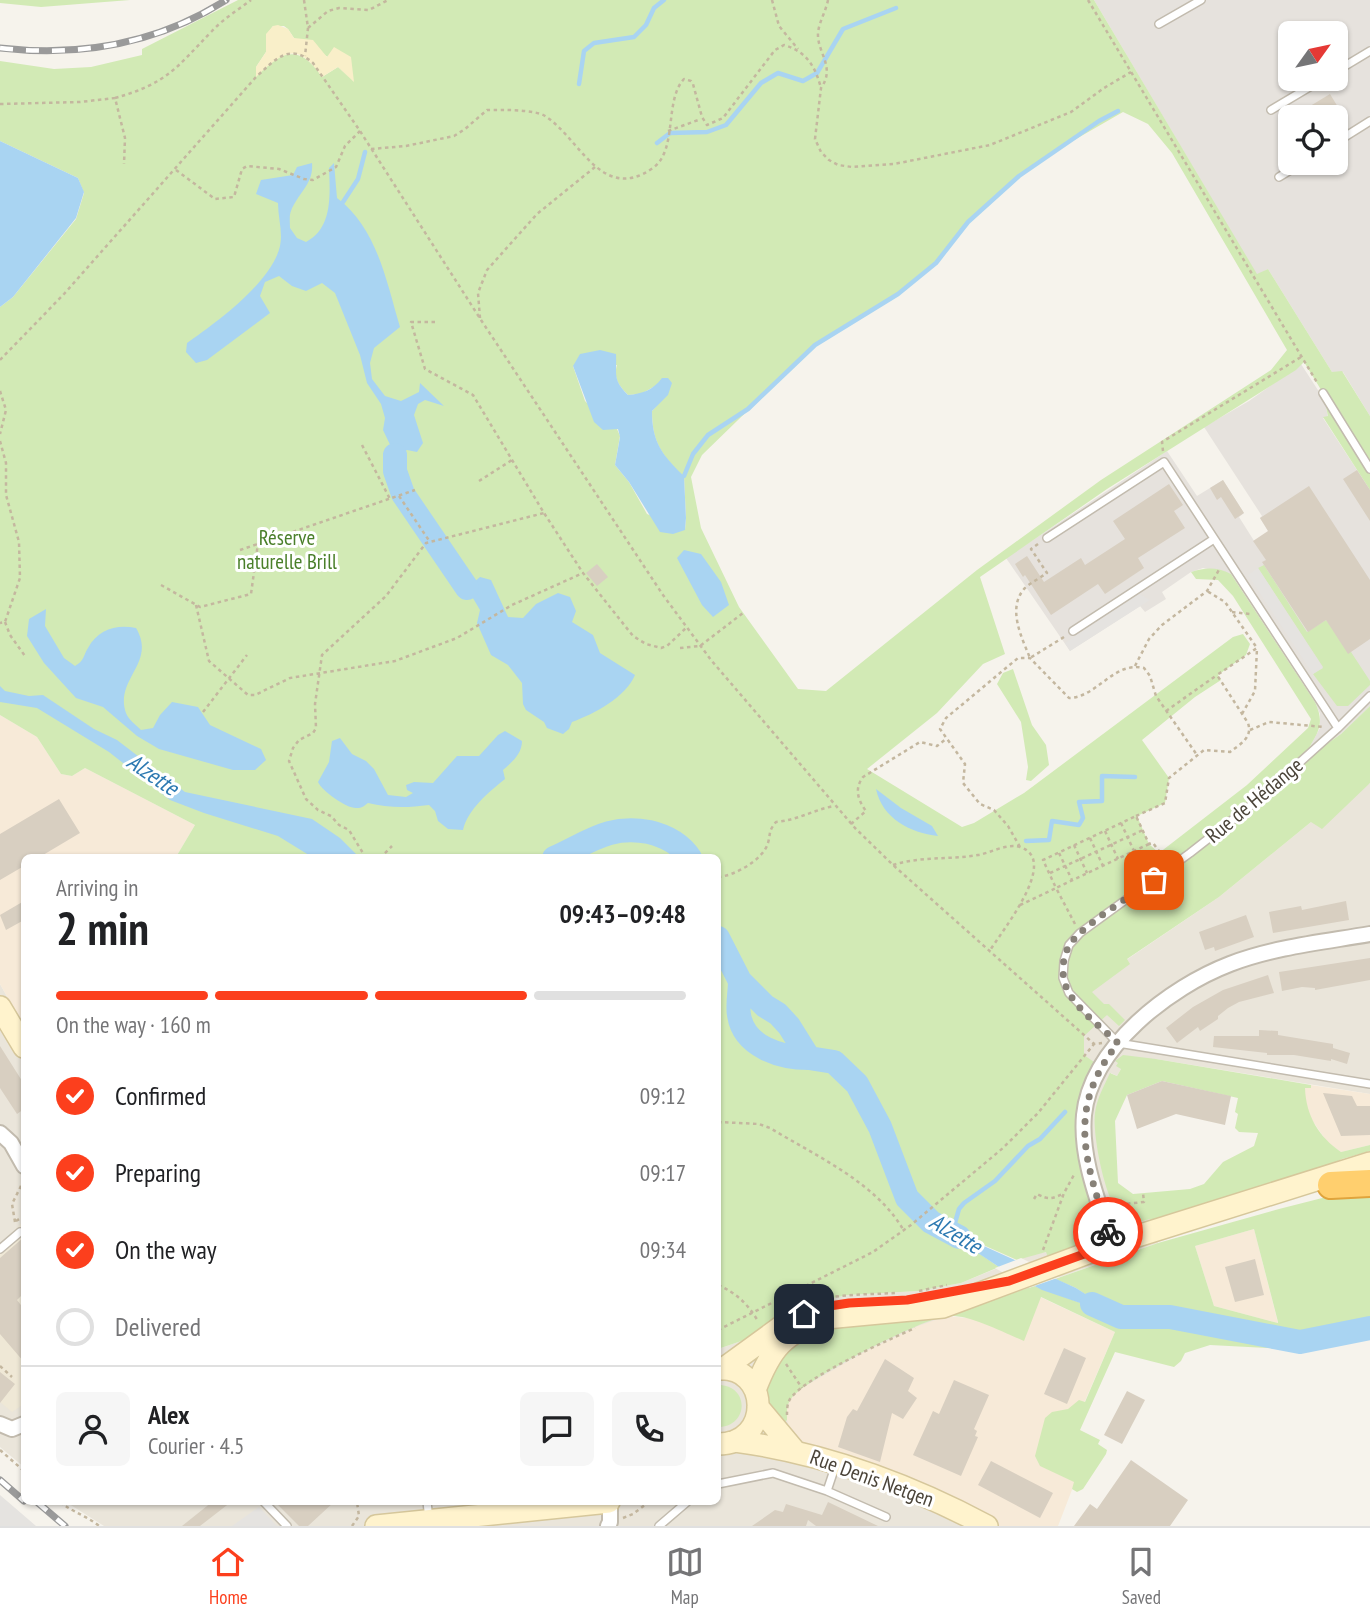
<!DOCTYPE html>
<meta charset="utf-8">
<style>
body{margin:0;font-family:"PT Sans Narrow",sans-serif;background:#f6f6f6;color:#202124;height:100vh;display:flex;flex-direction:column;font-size:26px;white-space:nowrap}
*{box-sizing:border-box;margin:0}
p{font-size:23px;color:#757577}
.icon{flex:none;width:38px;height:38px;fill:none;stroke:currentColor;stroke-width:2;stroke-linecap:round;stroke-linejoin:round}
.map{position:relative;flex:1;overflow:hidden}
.side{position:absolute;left:21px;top:854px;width:700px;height:651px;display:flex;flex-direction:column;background:#fff;border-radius:10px;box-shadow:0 2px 5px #0004}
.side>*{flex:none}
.needle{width:46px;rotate:57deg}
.buttons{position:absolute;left:1278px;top:21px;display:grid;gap:14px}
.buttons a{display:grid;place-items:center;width:70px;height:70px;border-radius:10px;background:#fff;box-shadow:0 2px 5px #0004;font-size:35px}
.pin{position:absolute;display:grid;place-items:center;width:60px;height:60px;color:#fff;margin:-30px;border-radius:14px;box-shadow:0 4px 10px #0006}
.courier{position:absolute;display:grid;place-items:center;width:70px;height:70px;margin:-35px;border:5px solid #fc3f1d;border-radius:50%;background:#fff;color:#222;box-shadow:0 2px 9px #0007}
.headline em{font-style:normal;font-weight:600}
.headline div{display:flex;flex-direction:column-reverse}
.headline{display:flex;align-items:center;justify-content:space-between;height:119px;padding:0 35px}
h1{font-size:46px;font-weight:600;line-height:52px}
.bar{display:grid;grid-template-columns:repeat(4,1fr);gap:10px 7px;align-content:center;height:84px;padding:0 35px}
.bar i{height:9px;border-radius:5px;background:#e0e0e0}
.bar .current{background:#fc3f1d}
.bar p{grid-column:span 4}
.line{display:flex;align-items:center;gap:18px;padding:0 35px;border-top:2px solid #e0e0e0}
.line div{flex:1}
.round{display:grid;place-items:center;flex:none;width:74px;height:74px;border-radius:10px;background:#f6f6f6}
ol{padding:0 35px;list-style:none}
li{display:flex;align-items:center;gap:21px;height:77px}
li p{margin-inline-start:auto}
li .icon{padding:7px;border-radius:50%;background:#fc3f1d;color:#fff;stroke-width:4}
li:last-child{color:#757577}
li i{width:38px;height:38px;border:4px solid #e0e0e0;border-radius:50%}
.menu{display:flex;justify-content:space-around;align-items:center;height:98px;border-top:2px solid #e0e0e0;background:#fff;font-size:19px;color:#757577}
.menu a{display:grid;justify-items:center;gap:4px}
.menu .current{color:#fc3f1d}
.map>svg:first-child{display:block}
</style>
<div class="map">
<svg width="1370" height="1526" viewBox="0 0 1370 1526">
<rect width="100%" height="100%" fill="#f6f3ec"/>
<path fill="#eae5da" d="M1370,783V1094L1156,1059L1118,1063L1121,1069L1117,1076L1111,1073L1109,1189L1113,1205L1151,1218L1158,1243L947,1316L987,1526H104L66,1502H718V1349L753,1337L780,1315L799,1305L848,1295L918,1291L961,1283L1032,1254L1047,1252L1048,1257L1086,1242L1093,1235L1097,1220L1080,1164L1077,1142L1075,1112L1082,1086L1093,1063L1084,1055L1082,990L1219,897L1311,822Z
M0,984L24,1027V1467L0,1447Z"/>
<path fill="#f7ead8" d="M0,715L37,737L61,774L72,776L85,768L195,825L176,857L24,858V1027L0,984Z
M1311,1085L1370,1094V1145L1341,1152L1327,1142L1310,1117L1305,1103V1088H1311Z
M1254,1229L1278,1323L1214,1306L1195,1246Z
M1040,1297L1115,1332L1054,1472L1075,1482L1058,1526H987L794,1450L787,1420V1408L790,1399L802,1388L866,1351L918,1326L947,1316L966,1318Z"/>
<path fill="#e6e2dd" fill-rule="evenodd" d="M1094,0H1370V416L1343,372H1332L1268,269L1257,275ZM1290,33H1335V79H1290ZM1290,117H1335V163H1290Z
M1301,364L1325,401L1328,417L1323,418L1370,490V706L1341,734L1302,761L1320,728V714L1315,702L1231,574L1203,568L1191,572L1162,592L1166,599L1145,612L1140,606L1070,651L1006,558L1167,451L1197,496L1223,480L1244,513L1239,517L1263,555L1277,545L1260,518L1262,516L1204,427L1249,401Z"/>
<path fill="#efe8d6" d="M24,1221V1404L12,1412L0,1402V1243Z"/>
<path fill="#d2eab5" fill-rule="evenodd" d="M0,0H130L41,7L0,3Z
M238,0H1094L1257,274L1268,269L1332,372L1342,371L1370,416V490L1323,417L1328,416L1323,393L1304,362L1296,370L1107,489L980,577L1005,654L983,664L937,713L867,769L962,827L974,823L1024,793L1233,637L1243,634L1250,644L1246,655L1218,675L1221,680L1195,697L1142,740L1169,778L1165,803L1137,816L1149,844L1159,853L1247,785L1308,728L1311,719L1233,596L1218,580L1196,579L1191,572C1206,567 1217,567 1231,574L1315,702C1328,730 1312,736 1304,760L1341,734L1370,706V783L1322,829L1311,822L1219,897L1127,959L1130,964L1092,992L1104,1004H1109L1125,1020L1119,1026L1107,1015L1084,1036V1055L1094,1062C1076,1098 1072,1124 1080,1163C1083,1180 1101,1216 1095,1232C1088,1248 1064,1252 1048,1257L1046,1252L1017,1260L936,1224L999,1267L961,1283L918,1291L848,1295L799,1305L780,1315L753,1337L718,1349V858L176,857L195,825L85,768L72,776L61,774L37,737L0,715V307L13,297L76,219L84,193L78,178L0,141V61L54,69L91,67L142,55V49ZM273,26H284L288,29L294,38L328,57L353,81L338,67L322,77C299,44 288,53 256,67L266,52L267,34ZM1123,112L1148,124L1172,153L1287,350L1271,370L1101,480L977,570L826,691L798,689L739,607L701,528L691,477L702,455L815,345L898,294L936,263L968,222L1019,176L1050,154ZM617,365C613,378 619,386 628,395L641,394L657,385L659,403L652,411C652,443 662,455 684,477L686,518L685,530L647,514L629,482L615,465L620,436L617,429H612L585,401L573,366Z
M1264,565L1307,632L1326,620L1351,652L1370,681V685L1348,706H1337L1313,674L1323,667L1258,568Z
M1013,669L1032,725L1046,745L1049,765L1031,781L1026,780L1028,767L1021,722L997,684L1003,673Z
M1123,1055L1156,1059L1311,1085V1088H1305C1306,1116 1319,1137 1341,1152L1370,1145V1151L1342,1159L1307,1176L1152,1222L1150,1219C1142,1221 1133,1225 1124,1219C1106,1208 1092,1134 1095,1113C1097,1098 1104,1086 1110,1073L1117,1076L1121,1069L1116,1066L1118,1063L1115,1061ZM1162,1081L1238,1098L1235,1112L1238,1114L1235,1128L1239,1132L1258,1133L1254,1146L1223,1162L1204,1184L1190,1189L1133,1194L1118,1183L1115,1121L1127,1095Z
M1370,1192V1337L1302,1350L1210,1345L1185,1353L1181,1361L1174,1367L1115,1352L1080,1430L1100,1440L1098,1444L1107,1450L1106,1454L1083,1489L1077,1492L1072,1489L1074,1482L1040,1466L1035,1456L1045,1418L1052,1412L1068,1409L1079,1400L1085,1402L1115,1332L1041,1297L1024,1341C1004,1333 969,1314 947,1316C923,1318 803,1380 791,1399C786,1405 787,1413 787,1420L782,1424L767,1405L766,1388L769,1369L811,1328L947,1315L1034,1286L1117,1316L1076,1288L1055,1279L1158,1243L1279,1209L1338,1194ZM1254,1229L1278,1322V1323L1214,1306L1195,1246Z
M718,1385C750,1385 749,1427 718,1427Z"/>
<path fill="#f9efc9" d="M278,25L288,29L294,38L313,40L327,57L334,47L351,57L354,82L338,67L322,77C297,41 284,51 256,77V67L266,52V34L273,26Z"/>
<path fill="#e5e3e0" d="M1258,568L1323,668L1313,674L1248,575Z
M1139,594L1150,600L1070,651L1065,643Z
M0,1495L36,1526H0Z
M259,1507L277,1526H232Z"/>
<path fill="#a9d4f2" d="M0,141L78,178L84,192L76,218L13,297L0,307Z
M312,163C314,184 298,193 291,211C289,215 290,223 290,228L297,238L306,242C333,228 330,194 329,168L334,163L337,198C377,228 386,280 400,327L374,348L370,363L372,379L385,396L401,401L419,392L420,383L444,406L425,400L418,404L414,415L423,443L417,452L407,450L395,455L383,430L385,418L381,404L367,383L360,355L335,293L322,283L306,291L292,286L279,276L265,282L260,296L270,313L207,360L196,363L186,352L187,343C216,323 272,282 280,246C283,232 278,218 278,203L256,194L261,180L293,175L297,167Z
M600,350L616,354C617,374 612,379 628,395C642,394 653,390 662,378H668L672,383L668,395L652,411C652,442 662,455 684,476L686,518L685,530L673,534L660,532L629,482L615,465L620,437L618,429L603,430L594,422L573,366L580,354Z
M684,550L701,554L721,582L729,605L713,617L702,605L677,558Z
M480,577L491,580L508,617L523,618L536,604L558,593L570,597L576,611L572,622L593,635L600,653L635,675C626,697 594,714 572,722L569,729L563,734L547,728L544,722L526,710L523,704L522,683L508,665L491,655L477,623L480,610L467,588Z
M46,609L45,626L64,658L75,666C84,661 83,656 88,648C98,629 117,624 136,628C157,663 114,679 126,713C128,719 136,725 141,730L153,728L160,715L172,702L198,707L210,725L261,749L266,760L255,770H233L159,749L137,736L103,707L76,698L44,663L27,636L29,619Z
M0,686L5,691L29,696L43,695L94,729L117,740L185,792L312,819L340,838L359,857H312L278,836L204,813L170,800L109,752L37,708L0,702Z
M505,731L522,741C522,754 512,762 503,770L505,779C489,792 468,809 463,830L448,829L438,821L435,811L429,805C407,808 388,808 368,803C364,806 362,808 357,808C347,809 322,791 318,782L329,762L332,741L340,738L352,754L366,761L374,769L388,795L406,797L413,793L407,790L406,785L414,782L433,783L457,756H479L498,735Z
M876,789L901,808L932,826L938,836C910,833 882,818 876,789Z
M718,928L728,950L735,957L751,992L739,1015L735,981L718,952Z
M931,1222L1076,1288L1121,1317L1042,1290L999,1267Z"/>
<path fill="#f6f3ec" d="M1021,1258L1060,1277L1029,1288L995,1268Z"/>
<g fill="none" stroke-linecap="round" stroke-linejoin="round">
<path stroke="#a9d4f2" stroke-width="4.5" d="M579,84L584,51L594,43L634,37L646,25L654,8L664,0
M657,143L670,133L707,132L726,125L761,83L778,73L803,81L817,73L843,29L896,8
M343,202L358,179L365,152
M684,476L693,454L708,435L748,409L815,345L898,294L936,263L968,222L1019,176L1099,121L1118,111
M1026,841L1049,840L1052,821L1079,825L1083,818L1079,802L1102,801V776L1135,777
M952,1233L959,1209L964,1203L995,1181L1028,1146L1040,1139L1065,1112"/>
<path stroke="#a9d4f2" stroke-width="24" d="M395,455V471L403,494L467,588
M554,858C588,843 609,824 649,832C666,836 680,843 690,858
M718,938L740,981L765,1006L778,1014L789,1026L809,1058L834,1062L857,1084L880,1127L907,1198L931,1222L959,1237
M740,981C740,992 737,1005 739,1015C744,1047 781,1058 809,1058
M1092,1304L1121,1317H1170L1300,1342L1370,1328"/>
</g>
<path fill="#d8cfc1" d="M1330,94L1344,117H1292Z
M1357,470L1370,490V521L1343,479Z
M1223,480L1244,513L1235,519L1221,497L1217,500L1210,488Z
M1169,484L1183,505L1174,511L1185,528L1138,558L1144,568L1105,594L1098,584L1051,615L1025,575L1023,577L1015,564L1027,556L1044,582L1081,558L1085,565L1125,539L1113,521Z
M1309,486L1370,580V639L1348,654L1326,620L1308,632L1262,562L1266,560L1253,541L1268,531L1260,518Z
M597,564L608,577L597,586L586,573Z
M59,799L80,833L38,858H24V866L0,880V834Z
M24,901V920L6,930L0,915Z
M1346,901L1349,920L1273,933L1269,912L1301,906L1302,910Z
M1246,915L1254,937L1215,951L1214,947L1205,950L1199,932Z
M1370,958V980L1315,990V988L1302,987L1282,991L1279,972Z
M1268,975L1274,993L1239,1002L1228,1008L1218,1016V1019L1200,1031L1198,1027L1177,1043L1166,1028L1193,1007L1223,990Z
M1259,1030L1278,1031V1035L1333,1044V1048L1350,1053L1347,1064L1331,1059V1061L1294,1055H1267V1053L1213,1047L1214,1036H1259Z
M0,1046L24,1084V1109L17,1114L0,1088Z
M1162,1081L1231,1096L1225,1125L1176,1114L1137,1129L1127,1095Z
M1323,1093L1352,1096L1357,1106H1370V1135L1341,1136Z
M24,1237V1293L17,1300L24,1309V1362L0,1334V1258Z
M1255,1259L1264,1295L1235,1302L1225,1267Z
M1064,1348L1086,1358L1067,1404L1044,1394Z
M885,1359L914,1378L908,1391L917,1398L903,1419L892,1413L880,1462L838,1447L847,1417L853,1409L857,1411Z
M0,1372L15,1384L0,1403Z
M954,1380L989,1395L974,1429L977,1431L975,1436L978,1437L961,1476L913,1455L933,1411L939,1414Z
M1127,1391L1145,1400L1122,1444L1104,1435Z
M1131,1460L1188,1500L1170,1526H1074L1090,1504L1097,1509Z
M991,1461L1053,1493L1040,1518L978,1485Z
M212,1502H231L200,1526H182Z
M275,1502H334L308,1526H299Z
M828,1502L878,1526H816L808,1520L806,1526H752L775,1510L783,1512L786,1504L822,1515Z"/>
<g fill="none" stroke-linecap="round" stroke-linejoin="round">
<g stroke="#c2bbae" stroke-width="10">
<path id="lane" d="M1159,24L1201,0
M1335,72L1370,51
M1271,110L1323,79
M1335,143L1370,121
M1279,177L1302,163
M1323,393L1370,469
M1047,538L1164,462L1338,728L1259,799L1190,853L1080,933L1069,945L1064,961L1063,978L1069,993L1118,1043L1370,1084
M1073,631L1214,539
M1338,728L1370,696
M0,1249L20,1232
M718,1484L773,1473L827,1491L886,1517
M827,1491L836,1464
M264,1502L287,1526
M427,1502L429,1519
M659,1526L687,1502"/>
</g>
<g stroke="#c2bbae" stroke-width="18">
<path id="street" d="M0,1133L11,1143L24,1166
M1112,1244C1099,1203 1080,1158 1084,1115C1091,1047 1170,987 1230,964C1274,947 1324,942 1370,934
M0,1424L12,1429L24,1424
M608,1526L610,1522V1502"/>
</g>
<g stroke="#d6c79b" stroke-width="24">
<path id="secondary" d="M0,1007L24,1047
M718,1369C770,1365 773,1444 718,1444
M723,1369L782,1326
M755,1390C771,1348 783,1334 826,1318L943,1307L1112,1244L1370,1163
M758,1407L794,1450
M735,1441C824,1453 908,1484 987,1526
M376,1526L609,1502"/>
</g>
<g stroke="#e0a43c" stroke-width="30">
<path id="highway" d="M1331,1185L1370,1183"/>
</g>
<path stroke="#c4b79f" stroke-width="2.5" stroke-dasharray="3.5 3.5" stroke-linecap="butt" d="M304,0L308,28L305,56
M772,0L779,26L798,49
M828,0C826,11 819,22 818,33C817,53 836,67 821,88L815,139L821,152L829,160L838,165L852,167L894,164L990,145L1071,112L1104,88L1131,72
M1088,0L1318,384
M308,28L328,11L339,8L369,10L388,0
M115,98C168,83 176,68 212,31C223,19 238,10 251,0
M0,104L80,102L115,98L125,138L124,164
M668,131L701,119
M371,149L406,146L454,136L465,129L487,110C501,110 534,109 545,116C580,138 601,204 653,168C678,150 664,100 684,79L691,81L693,84L702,117L707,125L723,118L775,50L784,45C807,52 815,66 821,88
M176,170L215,199L234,197L242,169L247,166L279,169L304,179L313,180L336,167L345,146L360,131
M480,318L478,293L487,270L537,214L595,167
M435,322H411L425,369L473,395L544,513L583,573L633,636L646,644L661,648L667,646L686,628
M0,360L64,294L256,77C275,60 289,42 313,63L360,131L481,320L663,595L711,660L855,828L893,865L1084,1035L1094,1044L1102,1043
M0,391L6,410L0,434
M0,441L6,463V495L19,542L20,578L5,622L0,623
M362,445L390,499
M1163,451L1162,442L1301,357
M479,481L512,460
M399,496L430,542
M1038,544L1031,549L1047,573C1040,578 1030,583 1024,589C1007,609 1022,638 1030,658L1064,637
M240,550L415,490
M161,585L200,607L251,594L258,543
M196,605L209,661L248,695H255L290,678L395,661L457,638L512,605L583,573
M1232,612L1250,614
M5,622L10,635L25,656
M680,648L700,646L743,613
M1135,666L1149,639L1162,625L1207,591L1220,568
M1166,711L1217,675
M203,712L247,655
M1242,714L1255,691L1257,648
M1250,730L1269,722L1324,727
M1136,816L1165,803L1169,778L1204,750L1230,752C1240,744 1253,738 1248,723L1217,675L1257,648L1225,602L1207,591
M1121,823L1134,851
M851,824L866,811C858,800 854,789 863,777L920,742L937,746L946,739
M1105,831L1118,859
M1090,838L1103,866
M1149,844L1056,888L1043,860L1136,816L1149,844L1153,843L1165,859
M1074,845L1087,873
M1020,847L1008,826L994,810L980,804L963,783L965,764L940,729L946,718L1018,658H1030L1069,698C1098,697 1113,661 1144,668L1150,676L1156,696L1197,755
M1059,853L1072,880
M366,858L349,830L339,825L331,816L318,810L306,799L289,761L293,748L299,740L313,733L316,728L315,704L322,655L386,596L426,543L544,513
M380,858L392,846
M893,865C921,856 949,860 978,855C991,853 1006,843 1020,847C1061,860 1000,933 989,952
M1050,873L1143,830
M718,877C734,876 763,860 768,843C771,832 768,832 776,822C798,820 813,810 834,806
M1020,905L1056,888L1075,924
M718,1122L759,1124L770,1128C816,1156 877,1183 904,1231
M1034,1199L1037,1194C1048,1200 1053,1199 1064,1193
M1113,1205L1144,1202L1143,1193
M1117,1212L1128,1221
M16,1221L24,1216
M15,1222L12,1204L24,1180
M1043,1250L1064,1193L1075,1173
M718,1285C736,1293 747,1303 758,1321
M919,1291L947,1285
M789,1311C820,1293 860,1295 895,1293
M718,1330L873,1252L911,1225L1003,1148L1038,1113L1094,1044
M786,1364L802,1388
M0,1366L12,1377
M787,1415C787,1410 787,1404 790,1399C805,1377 888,1340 915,1328
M0,1450L24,1471
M60,1502C74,1513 87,1516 99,1526
M623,1518L633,1514L649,1502
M352,1526L359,1516L357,1502"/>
<use href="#lane" stroke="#fff" stroke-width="7"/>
<use href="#street" stroke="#fff" stroke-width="14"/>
<use href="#secondary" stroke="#fff3cd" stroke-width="21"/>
<use href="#highway" stroke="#ffcf6e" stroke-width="26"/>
<g stroke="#9a9a9a" stroke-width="7">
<path id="rail" d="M0,48C80,57 157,44 226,0
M0,1480L24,1501
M37,1502L65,1526"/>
</g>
<use href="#rail" stroke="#fff" stroke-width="4.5" stroke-dasharray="13" stroke-linecap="butt"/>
</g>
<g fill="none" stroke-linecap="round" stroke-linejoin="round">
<path stroke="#878178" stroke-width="7" stroke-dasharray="0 12.6" d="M1108,1232C1085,1159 1066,1109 1118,1043C1102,1028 1080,1012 1069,993C1061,979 1061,960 1069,946C1080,926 1133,895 1154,880"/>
<path stroke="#fc3f1d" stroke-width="9" d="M804,1314L823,1307L849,1303L907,1300L1009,1281L1112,1244L1108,1232"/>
</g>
<g text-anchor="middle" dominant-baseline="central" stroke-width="6" stroke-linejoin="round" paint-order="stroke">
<g font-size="21" fill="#4a7f2a" stroke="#fff">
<text x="287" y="537">Réserve<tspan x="287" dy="24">naturelle Brill</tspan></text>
</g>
<g font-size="21" fill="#4b4439" stroke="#fff">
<text transform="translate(1254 800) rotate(-40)">Rue de Hédange</text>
<text transform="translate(872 1478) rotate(20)">Rue Denis Netgen</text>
</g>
<g font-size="23" font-style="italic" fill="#2e7ab2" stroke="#fff">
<text transform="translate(153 774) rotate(34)">Alzette</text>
<text transform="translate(956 1233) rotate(31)">Alzette</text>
</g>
</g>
</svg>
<div class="buttons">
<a><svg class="needle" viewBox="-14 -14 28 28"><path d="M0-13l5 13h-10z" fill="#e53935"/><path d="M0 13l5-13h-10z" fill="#757577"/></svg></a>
<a><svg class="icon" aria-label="locate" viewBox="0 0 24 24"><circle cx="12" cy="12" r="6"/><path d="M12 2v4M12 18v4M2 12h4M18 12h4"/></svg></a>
</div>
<div class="pin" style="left:1154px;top:880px;background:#ea580c"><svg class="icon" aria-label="bag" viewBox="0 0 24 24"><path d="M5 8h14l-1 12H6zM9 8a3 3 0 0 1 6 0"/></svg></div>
<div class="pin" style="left:804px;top:1314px;background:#1f2937"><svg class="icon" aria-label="home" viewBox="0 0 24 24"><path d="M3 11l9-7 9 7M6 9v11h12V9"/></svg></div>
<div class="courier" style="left:1108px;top:1232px"><svg class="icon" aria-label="bike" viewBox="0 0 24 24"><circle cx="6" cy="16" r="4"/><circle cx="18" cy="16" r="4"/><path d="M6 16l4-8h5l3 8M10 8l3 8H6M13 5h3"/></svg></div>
<section class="side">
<div class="headline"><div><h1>2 min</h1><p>Arriving in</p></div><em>09:43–09:48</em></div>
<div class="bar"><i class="current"></i><i class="current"></i><i class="current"></i><i></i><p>On the way · 160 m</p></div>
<ol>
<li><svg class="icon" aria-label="check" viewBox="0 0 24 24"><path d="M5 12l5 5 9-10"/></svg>Confirmed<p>09:12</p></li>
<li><svg class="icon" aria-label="check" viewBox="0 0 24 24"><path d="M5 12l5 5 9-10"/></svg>Preparing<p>09:17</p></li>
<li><svg class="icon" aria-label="check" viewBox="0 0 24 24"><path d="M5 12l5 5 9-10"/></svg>On the way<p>09:34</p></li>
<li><i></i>Delivered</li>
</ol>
<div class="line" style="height:126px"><a class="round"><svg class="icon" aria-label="person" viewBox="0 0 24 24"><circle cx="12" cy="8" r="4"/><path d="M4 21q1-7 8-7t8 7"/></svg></a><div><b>Alex</b><p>Courier · 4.5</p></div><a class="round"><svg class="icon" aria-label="chat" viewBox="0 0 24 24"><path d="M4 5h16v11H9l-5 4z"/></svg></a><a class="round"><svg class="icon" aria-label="phone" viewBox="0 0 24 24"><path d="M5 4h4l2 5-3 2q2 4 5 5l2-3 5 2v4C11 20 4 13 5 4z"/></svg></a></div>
</section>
</div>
<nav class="menu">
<a class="current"><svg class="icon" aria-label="home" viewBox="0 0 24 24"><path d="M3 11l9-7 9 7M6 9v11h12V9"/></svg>Home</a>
<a><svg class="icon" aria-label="map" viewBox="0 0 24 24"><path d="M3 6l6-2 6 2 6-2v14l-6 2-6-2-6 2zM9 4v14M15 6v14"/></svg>Map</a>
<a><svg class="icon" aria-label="saved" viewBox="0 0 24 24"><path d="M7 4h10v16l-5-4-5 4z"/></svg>Saved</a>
</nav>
